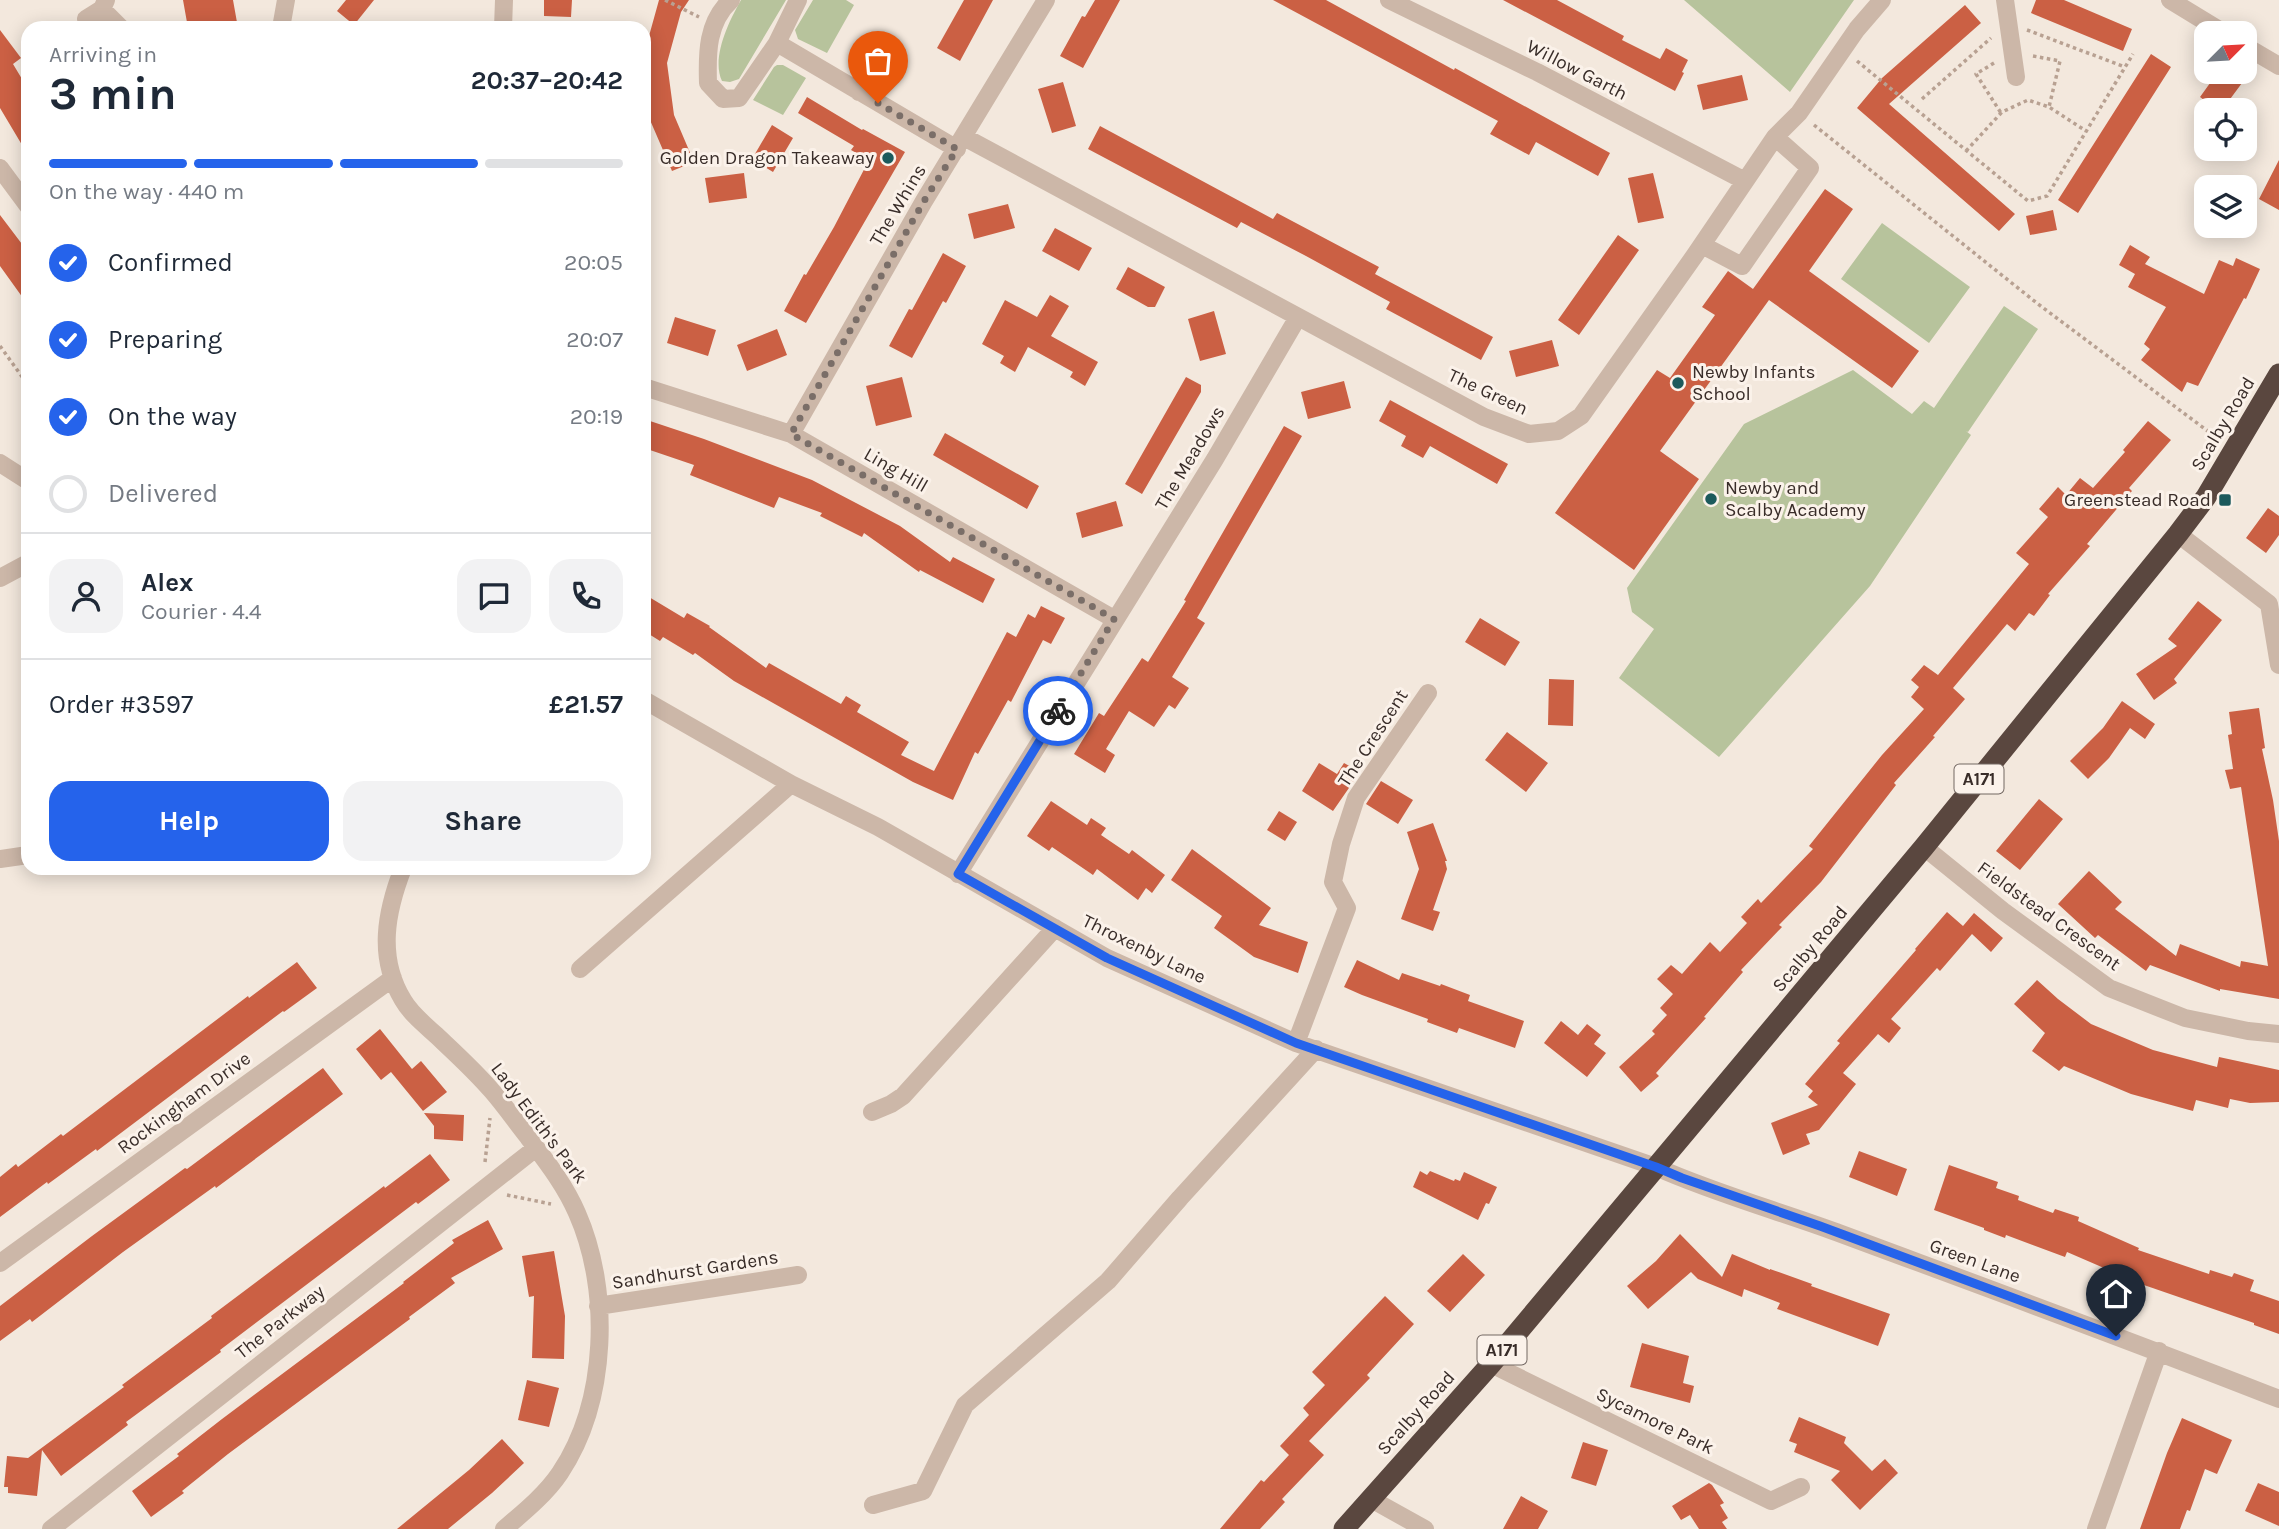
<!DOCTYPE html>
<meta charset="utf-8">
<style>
body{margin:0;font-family:Karla,sans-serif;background:#f2f2f3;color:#1f2937;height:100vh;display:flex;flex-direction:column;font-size:26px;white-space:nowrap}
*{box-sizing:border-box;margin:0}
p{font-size:23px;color:#747a83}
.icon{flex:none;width:38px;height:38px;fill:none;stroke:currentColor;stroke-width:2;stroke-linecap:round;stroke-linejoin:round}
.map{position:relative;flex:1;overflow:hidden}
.drawer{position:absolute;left:21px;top:21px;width:630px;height:854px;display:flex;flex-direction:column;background:#fff;border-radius:21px;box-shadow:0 4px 18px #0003}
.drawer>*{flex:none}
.needle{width:46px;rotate:66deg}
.buttons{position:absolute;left:2194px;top:21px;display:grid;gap:14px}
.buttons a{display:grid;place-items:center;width:63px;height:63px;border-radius:14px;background:#fff;box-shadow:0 4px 18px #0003;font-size:35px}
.pin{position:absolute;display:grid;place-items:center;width:60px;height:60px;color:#fff;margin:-72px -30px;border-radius:50% 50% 50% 0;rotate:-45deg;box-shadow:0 0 7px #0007}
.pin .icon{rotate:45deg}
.courier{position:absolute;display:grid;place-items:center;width:70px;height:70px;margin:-35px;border:5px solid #2563eb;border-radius:50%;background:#fff;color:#222;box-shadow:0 2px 9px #0007}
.overview em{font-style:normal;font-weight:700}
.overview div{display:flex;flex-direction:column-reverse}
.overview{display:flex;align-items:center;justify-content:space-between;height:119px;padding:0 28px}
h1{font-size:46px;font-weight:700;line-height:52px}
.bar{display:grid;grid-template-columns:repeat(4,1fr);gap:10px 7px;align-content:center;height:84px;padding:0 28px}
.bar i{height:9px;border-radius:5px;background:#e0e1e3}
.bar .selected{background:#2563eb}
.bar p{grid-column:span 4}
.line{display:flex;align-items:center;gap:18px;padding:0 28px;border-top:2px solid #e0e1e3}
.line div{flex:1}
.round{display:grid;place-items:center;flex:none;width:74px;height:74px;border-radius:21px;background:#f2f2f3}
ol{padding:0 28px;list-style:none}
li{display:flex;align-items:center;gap:21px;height:77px}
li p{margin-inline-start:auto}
li .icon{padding:7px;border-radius:50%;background:#2563eb;color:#fff;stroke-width:4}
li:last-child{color:#747a83}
li i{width:38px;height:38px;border:4px solid #e0e1e3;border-radius:50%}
.cta{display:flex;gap:14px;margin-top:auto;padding:14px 28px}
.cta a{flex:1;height:80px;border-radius:21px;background:#2563eb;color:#fff;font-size:28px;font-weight:700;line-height:80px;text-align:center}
.cta a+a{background:#f2f2f3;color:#1f2937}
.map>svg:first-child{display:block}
</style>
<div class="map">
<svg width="2279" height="1529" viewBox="0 0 2279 1529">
<rect width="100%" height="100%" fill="#f3e8dd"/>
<path fill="#b7c39c" d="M741,0H786L739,79L730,82L722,81C711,58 729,21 741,0Z
M813,0H846L854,5L827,53L798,39L795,30Z
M1684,0H1854L1790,92Z
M777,65H783L806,78L783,115L753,100L774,67Z
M1882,223L1970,287L1929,343L1841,279Z
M2004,306L2038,329L1968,432L1966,431L1971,435L1870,586L1719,757L1619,678L1654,629L1632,612L1627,588L1744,424L1853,370L1912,414L1924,401L1934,408Z"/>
<path fill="#cb6044" d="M183,0H233L238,28H188Z
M346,0H374L354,25L337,11Z
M544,0H572L571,17L544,16Z
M659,0H689L681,12L667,63L674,115L694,162L672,171L650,120L644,75V54Z
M964,0H993L960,61L937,48Z
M1095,0H1120L1083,68L1060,56L1082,16L1085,17Z
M1273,0H1326L1454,70L1455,68L1610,153L1598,176L1536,142L1529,155L1490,134L1498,121Z
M1503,0H1557L1624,36L1622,40L1660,59L1666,48L1688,60L1682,72L1684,73L1675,91Z
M2036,0H2064L2132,29L2123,51L2031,13Z
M1965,5L1981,23L1889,104L2015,214L1999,231L1857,108L1882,78Z
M0,30L21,58L13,64L28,89V155L0,108Z
M2151,54L2171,67L2078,213L2058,200Z
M2218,72H2227L2242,83L2222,110H2218L2200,97Z
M1742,75L1748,100L1703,110L1697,85Z
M1063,82L1076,126L1052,133L1038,89Z
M807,97L862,130L863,129L905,152L806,323L784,311L804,274L806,275L834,227L869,160L851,150L854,146L798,113Z
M772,125L793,138L773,172L752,159Z
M1100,126L1273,219L1277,213L1379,267L1375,274L1493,337L1481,360L1386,309L1390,302L1306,256L1241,222L1237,228L1088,149Z
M2279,160V210L2259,199Z
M744,173L747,198L709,203L705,178Z
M1653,173L1664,218L1638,223L1628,178Z
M1825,189L1853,209L1809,271L1919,351L1892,388L1769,300L1660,451L1699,479L1634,570L1555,513L1657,370L1670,378L1715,315L1702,307L1728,271L1753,289Z
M1008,204L1015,228L974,239L968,214Z
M2053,210L2057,230L2030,235L2026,216Z
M0,215L28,252V305L0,266Z
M1055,228L1092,248L1079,271L1042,251Z
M1618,235L1639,250L1579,335L1558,320Z
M2130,245L2150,257L2145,264L2204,294L2219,260L2233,266L2236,258L2260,269L2246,299L2244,298L2198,386L2187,382L2182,392L2141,360L2150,349L2144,344L2166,307L2128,287L2135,274L2119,265Z
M943,253L966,266L946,303L943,301L912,358L889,346L909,309L912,310Z
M1128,267L1165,287L1155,307H1148L1116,289Z
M1050,295L1069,306L1051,336L1098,362L1085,386L1070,377L1073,372L1028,347L1015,372L1000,363L1004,356L982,344L1005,300L1037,317Z
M1214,311L1226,354L1200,361L1188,319Z
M675,317L716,330L708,356L667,343Z
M777,329L787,355L747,371L737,345Z
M1552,340L1559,366L1516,377L1509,351Z
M902,377L912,417L876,426L866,386Z
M1186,377L1201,385V392L1142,494L1125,484Z
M1344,381L1351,408L1308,419L1301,392Z
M1390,400L1508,464L1497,484L1430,446L1423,458L1401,446L1406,436L1379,421Z
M644,419L704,439L812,480L900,526L950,562L953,557L995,579L983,603L920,570L919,572L864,533L862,537L820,516L822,513L779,497L774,508L690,475L694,465L644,448Z
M2148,421L2171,440L2129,488L2132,491L2087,544L2090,546L2048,594L2050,595L2034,616L2029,613L2015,631L2007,624L1953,688L1965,699L1933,736L1935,737L1894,783L1896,785L1821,882L1779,925L1782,927L1741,970L1743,972L1704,1017L1706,1018L1656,1073L1659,1076L1641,1092L1619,1067L1655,1034L1652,1031L1667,1015L1660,1008L1673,994L1657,979L1671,965L1682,974L1710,942L1720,952L1747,923L1741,917L1758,899L1761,903L1813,849L1809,846L1882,755L1924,709L1911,697L1919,687L1911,680L1924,665L1938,675L2029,564L2016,553L2048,517L2039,509L2058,487L2066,495L2080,478L2093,488L2125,452L2123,450Z
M1284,426L1302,436L1197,618L1205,623L1172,677L1189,688L1175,709L1169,705L1154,727L1129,711L1106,749L1115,755L1105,773L1074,754L1099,713L1104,716L1142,658L1148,662L1186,601L1184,600Z
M945,433L1039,486L1027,509L933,455Z
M1116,501L1123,526L1082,538L1076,513Z
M2268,508L2279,516V535L2266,553L2246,538Z
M644,594L684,618L687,613L710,626L709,627L766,668L769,663L841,704L846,696L861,705L857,712L909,742L901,755L934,771L1007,632L1016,637L1028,614L1035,618L1041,606L1065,618L1051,644L1043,640L1011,702L1008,700L978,754L975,752L953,800L913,782L734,681L695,653L693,655L663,637L660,641L644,631Z
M2198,601L2222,620L2174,679L2177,683L2154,700L2136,674L2177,646L2168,639Z
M1480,618L1520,642L1505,666L1465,642Z
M1549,679L1574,680L1573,726L1548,725Z
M2122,701L2155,724L2145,739L2130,728L2109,758L2088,779L2070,761L2103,728Z
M2259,708L2265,748L2262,749L2273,800L2279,841V999L2220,989V991L2150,965L2146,971L2098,935L2095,938L2058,904L2089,871L2122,902L2115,909L2176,956L2180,944L2240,967L2241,961L2268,966L2241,787L2230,789L2225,770L2233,769L2228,735L2232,734L2229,712Z
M1507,732L1548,763L1526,792L1485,760Z
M1319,763L1337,774L1344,763L1360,772L1333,811L1302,791Z
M1381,781L1413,800L1398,824L1366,804Z
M2039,799L2063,819L2020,870L1996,851Z
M1051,801L1087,825L1091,818L1106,828L1101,835L1129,854L1132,850L1165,875L1152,893L1146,888L1138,900L1097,869L1093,875L1052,847L1049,851L1027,836Z
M1279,811L1297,822L1285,841L1267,830Z
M1433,823L1447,861H1445L1447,869L1433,910L1440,912L1433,931L1401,919L1419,869L1407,832Z
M1192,849L1271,908L1259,925L1308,942L1298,973L1254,957L1214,928L1222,916L1171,880Z
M1947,912L1963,926L1974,913L2003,938L1991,952L1972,934L1940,971L1937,968L1891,1019L1901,1028L1889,1043L1878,1034L1843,1073L1856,1084L1819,1130L1806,1134L1810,1144L1783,1155L1771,1123L1818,1105L1808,1097L1813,1091L1805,1084L1840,1043L1837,1041L1916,950L1915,949Z
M1357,960L1399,980L1402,973L1440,986L1441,984L1470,995L1468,1001L1524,1021L1515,1048L1459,1028L1457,1033L1427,1022L1428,1019L1362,995L1344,987Z
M297,962L317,988L284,1012L283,1011L97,1151L96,1149L48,1184L47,1182L0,1217V1177L16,1164L18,1167L61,1134L63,1136L248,996L249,998Z
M2037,980L2058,999L2091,1024L2153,1050L2217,1067L2219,1057L2279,1070V1102L2250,1103L2230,1099L2228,1108L2196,1100L2193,1111L2131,1094L2064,1066L2059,1071L2032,1051L2045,1033L2014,1004Z
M1561,1021L1578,1035L1587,1024L1601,1035L1594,1044L1606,1053L1587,1077L1544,1043Z
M380,1029L412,1069L421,1061L447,1092L423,1111L391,1072L381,1080L356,1049Z
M323,1068L343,1094L216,1188L215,1186L123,1252L32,1322L30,1319L0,1341V1306L92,1236L185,1168L187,1169Z
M424,1113L464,1115L463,1141L434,1139V1126Z
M1859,1151L1907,1169L1897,1196L1849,1177Z
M430,1154L450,1180L418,1204L416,1202L220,1350L221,1352L126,1422L128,1425L61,1476L42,1450L37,1496L8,1493V1487H4L7,1456L28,1458L124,1387L122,1385L212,1318L211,1316L384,1186L385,1188Z
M1949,1165L1998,1182L1996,1188L2019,1196L2018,1200L2053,1213L2055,1209L2079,1217L2078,1221L2139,1248L2138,1250L2209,1274L2210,1270L2232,1277L2234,1273L2254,1280L2250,1291L2279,1301V1334L2254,1325V1323L2141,1284L2067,1252L2065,1257L2006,1235L2005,1238L1984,1230V1228L1934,1210Z
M1420,1171L1427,1175L1430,1171L1454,1181L1455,1179L1460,1181L1464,1172L1497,1187L1489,1204L1486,1203L1478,1220L1413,1187Z
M488,1220L503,1249L451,1278L455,1283L409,1317L410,1319L228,1454L182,1491L184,1493L151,1517L132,1491L179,1456L177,1454L222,1419L404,1283L403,1282L454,1243L452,1240Z
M1680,1234L1722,1277L1732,1254L1770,1270V1269L1812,1284L1811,1286L1890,1314L1878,1346L1777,1309L1780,1303L1744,1289L1742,1297L1698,1279L1691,1272L1648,1309L1627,1286L1656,1261Z
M554,1251L565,1316L564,1359L532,1358L534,1296L529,1297L522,1256Z
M1463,1254L1485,1275L1450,1312L1427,1291Z
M1385,1296L1414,1324L1367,1375L1370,1378L1309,1441L1324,1455L1282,1499L1285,1502L1260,1529H1220L1261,1480L1264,1482L1289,1455L1280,1446L1309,1415L1303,1408L1325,1385L1312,1372Z
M1642,1343L1689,1356L1683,1383L1694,1386L1690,1403L1630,1387Z
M527,1380L559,1388L549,1427L518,1420Z
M1799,1417L1846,1437L1844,1443L1872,1471L1885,1459L1898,1473L1860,1510L1831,1480L1840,1471L1794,1452L1797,1444L1789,1441Z
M2182,1418L2232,1440L2217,1474L2205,1469L2190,1511L2187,1510L2180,1529H2140L2167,1453Z
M502,1439L524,1463L492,1493L448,1529H397L469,1470Z
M1583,1442L1608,1450L1596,1486L1571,1478Z
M1709,1483L1712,1485L1724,1503L1720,1505L1728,1518L1722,1522L1727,1529H1699L1690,1515L1681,1520L1672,1506Z
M2258,1483L2279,1492V1526L2245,1511Z
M1521,1496L1548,1511L1538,1529H1503Z"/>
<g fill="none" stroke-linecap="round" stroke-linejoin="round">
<path stroke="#b8a192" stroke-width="3.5" stroke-dasharray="3.5 3.5" stroke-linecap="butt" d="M665,0L699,17
M2027,30L2125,67
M2033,56L2060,61L2049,107
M1857,61L2028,201L2047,196L2133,54
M1994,63L1976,74L2001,113
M1922,99L1991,38
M1814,125L2038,304L2217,438
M1966,151L2002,112L2028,100L2049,107L2086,131
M0,346L28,385
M485,1162L490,1118
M507,1195L551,1204"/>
<path stroke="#ccb7a8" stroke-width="18" d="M731,0C707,22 707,53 708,83L723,99L739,98L777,43L798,0
M1389,0L1537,72L1745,181
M2005,0L2016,77
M2170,0L2224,33
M102,9L121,28
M86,19L102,9L106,0
M281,28L286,0
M503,28L504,0
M777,43L957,149
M2245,46L2279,66
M859,92L881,52
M964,137L1484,417L1529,434L1558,431L1581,416L1695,255L1775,137L1799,113L1857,29L1882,0
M0,168L28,206
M1702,245L1742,266L1810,168L1775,137
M644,387L791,434L1114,619
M791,434L924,201L1046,0
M0,463L28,481
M2178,534L2269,604L2279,665
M0,578L28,563
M644,700L791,784L878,827L1107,958L1296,1043L1656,1167C1714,1193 1776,1210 1836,1232C1984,1287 2132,1341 2279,1399
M1924,847L2003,911L2109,988L2185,1018L2248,1031L2279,1034
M0,859L28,855
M403,868C386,912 377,957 403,1000C411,1014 425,1025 436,1035C455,1053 475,1071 492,1091C505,1106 516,1122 528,1137C546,1161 565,1185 577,1213C611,1290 608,1401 560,1473C546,1494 524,1512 504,1529
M958,874L1215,459L1298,317
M580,969L791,784
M1296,1043L1347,908L1333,882L1341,844L1356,798L1428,693
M872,1112L891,1104L903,1096L1055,928
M0,1263L393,978
M598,1306L798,1275
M1491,1364L1771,1501L1801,1487
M1371,1499L1425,1529
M873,1505L923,1491L965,1405L1108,1281L1180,1198L1316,1049
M51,1529L536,1148
M2096,1529L2159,1351"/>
<path stroke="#5a473f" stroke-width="21" d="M1344,1529L1491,1364L1688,1129L1924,847L2178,534L2206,497L2279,374"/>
</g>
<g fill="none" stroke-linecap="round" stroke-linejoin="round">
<path stroke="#7a6e68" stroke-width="7" stroke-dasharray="0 12.6" d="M878,103L957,149L924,201L791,434L1114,619L1058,711"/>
<path stroke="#2563eb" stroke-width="9" d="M1058,711L958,874L1107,958L1296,1043L1656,1167L1682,1178L1820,1226L2116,1336"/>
</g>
<g fill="#1c5a5c" stroke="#fbf2ea" stroke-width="2.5">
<circle cx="888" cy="158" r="7"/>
<circle cx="1678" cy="383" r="7"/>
<circle cx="1711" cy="499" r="7"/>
<rect x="2218" y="493" width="14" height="14" rx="3.5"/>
</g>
<g text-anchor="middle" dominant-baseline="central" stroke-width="6" stroke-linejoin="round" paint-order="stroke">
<g fill="#fbf2ea" stroke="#736863" stroke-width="2">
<rect x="1954.5" y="764.5" width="49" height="29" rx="5"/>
<rect x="1477.5" y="1335.5" width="49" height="29" rx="5"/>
</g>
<g font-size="18" font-weight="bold" fill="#392d29">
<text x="1979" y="779">A171</text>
<text x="1502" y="1350">A171</text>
</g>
<g font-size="19" fill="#392d29" stroke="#fbf2ea">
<text transform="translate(1577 70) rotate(27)">Willow Garth</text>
<text transform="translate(898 205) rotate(-59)">The Whins</text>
<text transform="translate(1488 392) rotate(25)">The Green</text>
<text transform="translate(2223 424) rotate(-59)">Scalby Road</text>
<text transform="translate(1190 458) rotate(-59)">The Meadows</text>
<text transform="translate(896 470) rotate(30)">Ling Hill</text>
<text transform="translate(1373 738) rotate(-57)">The Crescent</text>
<text transform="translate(2049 916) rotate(36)">Fieldstead Crescent</text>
<text transform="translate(1144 949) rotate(26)">Throxenby Lane</text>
<text transform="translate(1810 949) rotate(-50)">Scalby Road</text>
<text transform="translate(184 1103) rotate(-36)">Rockingham Drive</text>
<text transform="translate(539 1123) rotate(53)">Lady Edith's Park</text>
<text transform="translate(1975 1261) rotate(20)">Green Lane</text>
<text transform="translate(695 1270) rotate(-9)">Sandhurst Gardens</text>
<text transform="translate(280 1322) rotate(-38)">The Parkway</text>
<text transform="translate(1416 1413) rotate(-48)">Scalby Road</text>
<text transform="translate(1655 1421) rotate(26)">Sycamore Park</text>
</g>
<g font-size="19" fill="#392d29" stroke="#fbf2ea" text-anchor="end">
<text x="874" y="158">Golden Dragon Takeaway</text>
<text x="1692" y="372" text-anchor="start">Newby Infants<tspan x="1692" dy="22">School</tspan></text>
<text x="1725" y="488" text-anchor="start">Newby and<tspan x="1725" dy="22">Scalby Academy</tspan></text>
<text x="2211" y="500">Greenstead Road</text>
</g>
</g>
</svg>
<div class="buttons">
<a><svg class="needle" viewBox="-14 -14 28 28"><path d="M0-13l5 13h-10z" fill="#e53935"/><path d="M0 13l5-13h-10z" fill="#747a83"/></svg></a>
<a><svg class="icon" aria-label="locate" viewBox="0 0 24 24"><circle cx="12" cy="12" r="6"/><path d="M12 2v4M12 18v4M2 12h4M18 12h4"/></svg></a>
<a><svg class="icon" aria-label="layers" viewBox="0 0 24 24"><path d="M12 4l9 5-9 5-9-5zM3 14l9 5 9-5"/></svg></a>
</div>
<div class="pin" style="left:878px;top:103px;background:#ea580c"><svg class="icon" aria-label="bag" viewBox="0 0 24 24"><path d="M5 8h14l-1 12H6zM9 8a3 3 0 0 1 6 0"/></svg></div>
<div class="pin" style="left:2116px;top:1336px;background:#1f2937"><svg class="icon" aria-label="home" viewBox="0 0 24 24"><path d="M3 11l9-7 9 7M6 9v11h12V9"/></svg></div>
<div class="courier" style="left:1058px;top:711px"><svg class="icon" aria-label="bike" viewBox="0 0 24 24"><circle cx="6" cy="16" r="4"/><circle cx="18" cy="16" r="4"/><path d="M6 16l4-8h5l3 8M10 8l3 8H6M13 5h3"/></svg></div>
<section class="drawer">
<div class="overview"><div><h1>3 min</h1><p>Arriving in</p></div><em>20:37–20:42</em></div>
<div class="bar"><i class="selected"></i><i class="selected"></i><i class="selected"></i><i></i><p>On the way · 440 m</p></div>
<ol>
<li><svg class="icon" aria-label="check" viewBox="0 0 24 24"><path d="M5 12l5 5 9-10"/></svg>Confirmed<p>20:05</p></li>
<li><svg class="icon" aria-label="check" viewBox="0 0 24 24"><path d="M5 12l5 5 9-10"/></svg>Preparing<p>20:07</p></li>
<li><svg class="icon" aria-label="check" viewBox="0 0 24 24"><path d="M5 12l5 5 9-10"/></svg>On the way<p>20:19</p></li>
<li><i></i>Delivered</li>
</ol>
<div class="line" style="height:126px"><a class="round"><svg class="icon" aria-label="person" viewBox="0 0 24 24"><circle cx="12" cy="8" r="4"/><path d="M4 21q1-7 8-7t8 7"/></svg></a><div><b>Alex</b><p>Courier · 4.4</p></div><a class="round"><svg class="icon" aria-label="chat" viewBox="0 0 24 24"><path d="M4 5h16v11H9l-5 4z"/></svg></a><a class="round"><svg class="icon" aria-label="phone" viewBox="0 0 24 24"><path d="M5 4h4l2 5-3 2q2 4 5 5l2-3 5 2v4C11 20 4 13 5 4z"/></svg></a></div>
<div class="line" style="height:91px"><div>Order #3597</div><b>£21.57</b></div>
<div class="cta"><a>Help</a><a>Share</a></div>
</section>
</div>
